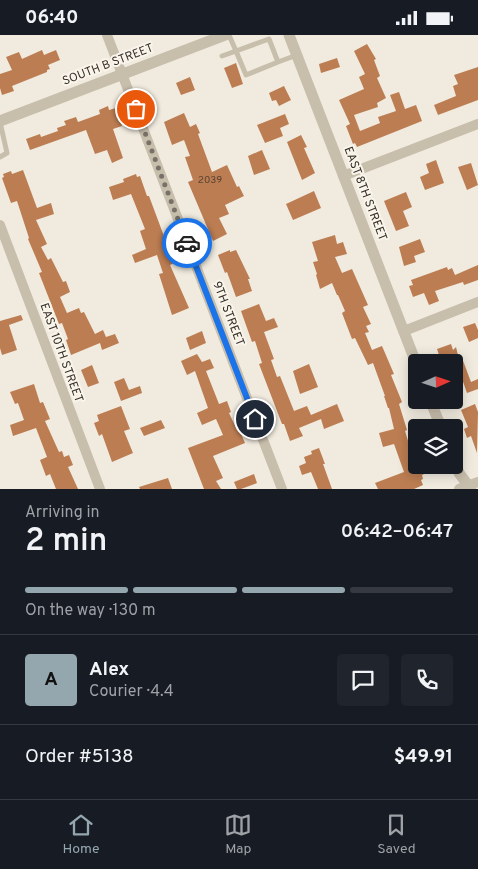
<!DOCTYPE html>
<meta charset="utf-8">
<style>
body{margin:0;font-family:Overpass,sans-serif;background:#20242c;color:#f1f3f6;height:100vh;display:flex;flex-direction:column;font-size:19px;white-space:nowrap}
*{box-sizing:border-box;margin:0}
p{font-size:16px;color:#9ea1a6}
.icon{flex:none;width:28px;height:28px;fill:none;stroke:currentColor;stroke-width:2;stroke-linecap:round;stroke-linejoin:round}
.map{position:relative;height:454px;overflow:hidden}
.sheet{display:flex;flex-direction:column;background:#171b24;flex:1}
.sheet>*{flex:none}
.needle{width:32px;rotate:87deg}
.tools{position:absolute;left:408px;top:319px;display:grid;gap:10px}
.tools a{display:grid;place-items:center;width:55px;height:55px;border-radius:5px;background:#171b24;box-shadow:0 2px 12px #0003;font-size:25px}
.pin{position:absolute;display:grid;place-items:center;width:42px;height:42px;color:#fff;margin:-21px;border:2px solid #fff;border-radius:50%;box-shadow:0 1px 5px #0007}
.courier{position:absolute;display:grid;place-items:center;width:50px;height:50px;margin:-25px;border:4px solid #1a73e8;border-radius:50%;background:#fff;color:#222;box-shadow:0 1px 6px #0007}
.headline em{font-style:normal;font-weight:600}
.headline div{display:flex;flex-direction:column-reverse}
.headline{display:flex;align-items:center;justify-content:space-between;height:85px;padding:0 25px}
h1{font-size:32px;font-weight:600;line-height:38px}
.bar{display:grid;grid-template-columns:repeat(4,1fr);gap:8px 5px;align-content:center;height:60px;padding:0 25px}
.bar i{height:6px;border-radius:4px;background:#363941}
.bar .selected{background:#94a6ae}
.bar p{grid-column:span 4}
.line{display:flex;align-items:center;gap:12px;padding:0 25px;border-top:1px solid #363941}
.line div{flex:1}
.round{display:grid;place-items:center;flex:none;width:52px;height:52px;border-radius:5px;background:#20242c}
.status{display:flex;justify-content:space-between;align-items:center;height:35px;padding:0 25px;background:#171b24;direction:ltr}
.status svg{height:14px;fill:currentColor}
.tabs{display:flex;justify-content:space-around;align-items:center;height:70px;border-top:1px solid #363941;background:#171b24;font-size:14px;color:#9ea1a6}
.tabs a{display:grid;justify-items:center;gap:2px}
.tabs .selected{color:#94a6ae}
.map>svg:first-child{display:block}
</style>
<div class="status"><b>06:40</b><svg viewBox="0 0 49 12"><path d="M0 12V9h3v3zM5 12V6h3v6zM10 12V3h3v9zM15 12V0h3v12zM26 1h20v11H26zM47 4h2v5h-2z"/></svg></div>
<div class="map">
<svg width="478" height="454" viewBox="0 0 478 454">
<rect width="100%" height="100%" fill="#f1ebdf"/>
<path fill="#bc7d52" d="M367,9L376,24L374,25L380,41L377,43L386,63L377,68L378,72L354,80L360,96L380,88L378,82L396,76L390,60L399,57L405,74L416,70L422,86L357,112L355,108L353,109L346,91L350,89L339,65L364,54L359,42L365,39L354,16Z
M42,15L44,20L56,15L60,25L48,30L50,34L47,35V37L12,51L14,56L2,60L0,53V39L12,35L6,22L19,17L22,24Z
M337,23L340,32L321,38L319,29Z
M236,28L243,49L232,53L224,33Z
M478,32V65L438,80L434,70L456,61L453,51L458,49L454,40Z
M190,42L195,55L181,60L176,48Z
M284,51L291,65L279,71L276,65L272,66L269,58Z
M108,71L109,75L116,73L122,91L113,94L123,123L112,128L107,115L95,119L86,95L30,115L26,104L40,99L41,102L58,96L57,93L66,90L64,86L76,82L78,87L100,79L99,75Z
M184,78L190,92L196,89L200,98L198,99L212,137L227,130L237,152L239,151L244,161L225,170L229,179L219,183L227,199L213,206L188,147L193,145L185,122L190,121L184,105L172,110L164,87Z
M285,79L289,89L280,93L283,101L265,108L257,90Z
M301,100L307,112L304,113L315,138L302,145L287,107Z
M262,115L270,134L254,140L248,121Z
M436,125L444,148L425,155L420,142L429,138L426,129Z
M471,128L478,150L467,155L458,132Z
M23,135L37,173L51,168L54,179L36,185L47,209L41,212L48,225L51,223L63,247L66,246L70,257L60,262L67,278L79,273L81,278L84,277L95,299L103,295L106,302L115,299L119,308L102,315L100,308L71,320L66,305L68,304L62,288L59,289L39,238L42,237L28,204L29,203L17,166L11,168L2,143L4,142L3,139L11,136L12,139Z
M136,139L137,142L140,141L147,161H149L174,228L170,230L189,273L172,280L159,239L163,238L157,220L135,228L132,220L146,214L140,196L145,194L131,159L113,165L109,152L124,147L123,144Z
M314,156L321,173L293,185L286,169Z
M406,157L412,172L403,176L409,191L396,196L384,166Z
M335,200L337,209L343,207L347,219L335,222L342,238L352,234L368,270L363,272L371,289L366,291L369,297L365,298L372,315L382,311L394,339L391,340L402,367L399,369L407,395L405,396L412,419L416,417V430H426L429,437L422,440L423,444L421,445L423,450L414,454H378L375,448L404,437L394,409L383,412L379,398L394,394L389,373H388L384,361H385L373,328L368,330L355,303L352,304L342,278L345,276L338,260H337L332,248L320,254L316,240L317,239L313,227L318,226L312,207Z
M420,204L425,217L414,221L416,227L404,231L399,212Z
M230,215V217L236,215L250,244H248L252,256L236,262L227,237L225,238L218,220Z
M478,230V245L464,250L463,247L435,256L439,266L429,270L424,258L413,262L409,251L413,250L411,245L447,232L448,235L452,233L455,240Z
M259,269L266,286L274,283L278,292L264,297L274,324L271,325L277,342L280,341L294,376L307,371L311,380L337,369L344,386L324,394L321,384L299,393L303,401L290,406L284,389H282L259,329L262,328L255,306L252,307L241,276Z
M21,280L23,285L9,290L17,315L2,320L0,313V286Z
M475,288L478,295V303L469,307L463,292Z
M202,296L206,308L190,315L186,303Z
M451,309L453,315L456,312L459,324L462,323L471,347L478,344V354L467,358L460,338L454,340V325L439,328L437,321L439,320L437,314Z
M197,319L202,327L210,324L214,333L206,336L219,369L227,366L231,377L229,378L237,395L239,394L245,408L213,421L223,443L216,446L221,454H204L188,413L223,400L216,384L202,390L197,378L208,373L195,336L187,340L181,326Z
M309,329L318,352L300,359L293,336Z
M92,330L99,348L88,352L81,335Z
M124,343L129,355L140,351L142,358L121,366L114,347Z
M34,349L40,368L43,367L50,384L45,386L59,417L62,416L64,422L69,420L73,430L68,432L78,454H56L50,439L46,441L40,425L47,422L36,393L13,401L10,390L24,385L18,368L15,369L10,357Z
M475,369L478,377L477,418L471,401L467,403L464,394L468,392L461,375Z
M121,371L130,394L124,396L133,418L112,427L102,399L99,401L94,388L99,386L97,380Z
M161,385L165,393L144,401L140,393Z
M319,413L325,429H323L332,454H318L311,437L302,440L299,431L306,428L304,422L312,419L311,416Z
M254,439L257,448L241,454H237L234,447Z
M168,443L172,454H140L139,452Z"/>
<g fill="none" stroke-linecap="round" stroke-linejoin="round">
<path stroke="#c8beac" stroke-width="5" d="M269,4L278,27L246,40L236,16Z
M222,21L236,16L229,0
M278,27L297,20
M0,87L7,118L0,122"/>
<path stroke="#c8beac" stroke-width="10" d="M107,0L282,454
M343,141L478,89
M0,190L100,454
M404,296L478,267
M459,454L478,447"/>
<path stroke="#c8beac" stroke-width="11" d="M289,0L416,328
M0,86L225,0
M430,365L441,392
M454,425L459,438L471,454"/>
</g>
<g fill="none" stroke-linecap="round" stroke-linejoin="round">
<path stroke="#787169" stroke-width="5" stroke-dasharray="0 9" d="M136,74L187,208"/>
<path stroke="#1a73e8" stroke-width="6" d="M187,208L255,384"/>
</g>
<g text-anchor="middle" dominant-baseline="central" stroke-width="4" stroke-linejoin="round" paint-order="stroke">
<g font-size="10" fill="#584334">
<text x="210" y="145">2039</text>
</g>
<g font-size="12" fill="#37302a" stroke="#f9f5eb">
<text transform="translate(108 30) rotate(-21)">SOUTH B STREET</text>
<text transform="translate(365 159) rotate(69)">EAST 8TH STREET</text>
<text transform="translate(228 279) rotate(69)">9TH STREET</text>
<text transform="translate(61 318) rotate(70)">EAST 10TH STREET</text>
</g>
</g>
</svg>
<div class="tools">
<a><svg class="needle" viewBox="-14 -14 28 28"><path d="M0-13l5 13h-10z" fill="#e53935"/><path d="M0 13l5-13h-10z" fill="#9ea1a6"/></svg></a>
<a><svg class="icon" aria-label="layers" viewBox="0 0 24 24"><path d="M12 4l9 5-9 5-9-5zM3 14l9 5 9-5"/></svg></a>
</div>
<div class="pin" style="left:136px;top:74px;background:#ea580c"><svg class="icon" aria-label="bag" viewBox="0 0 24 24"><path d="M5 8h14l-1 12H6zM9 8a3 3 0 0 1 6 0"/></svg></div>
<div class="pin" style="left:255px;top:384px;background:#1f2937"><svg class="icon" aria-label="home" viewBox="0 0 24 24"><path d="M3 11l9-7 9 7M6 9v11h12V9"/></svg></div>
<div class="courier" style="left:187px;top:208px"><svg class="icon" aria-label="car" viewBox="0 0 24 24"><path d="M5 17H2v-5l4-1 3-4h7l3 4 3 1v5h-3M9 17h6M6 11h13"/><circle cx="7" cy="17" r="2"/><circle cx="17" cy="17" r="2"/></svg></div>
</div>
<section class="sheet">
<div class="headline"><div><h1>2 min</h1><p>Arriving in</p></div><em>06:42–06:47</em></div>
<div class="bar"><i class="selected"></i><i class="selected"></i><i class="selected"></i><i></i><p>On the way · 130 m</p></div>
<div class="line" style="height:90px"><b class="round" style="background:#94a6ae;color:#111">A</b><div><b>Alex</b><p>Courier · 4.4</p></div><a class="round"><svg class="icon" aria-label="chat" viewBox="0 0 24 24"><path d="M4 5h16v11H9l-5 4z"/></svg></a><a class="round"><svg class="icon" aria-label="phone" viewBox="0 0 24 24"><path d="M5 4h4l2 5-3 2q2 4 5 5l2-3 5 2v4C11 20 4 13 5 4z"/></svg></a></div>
<div class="line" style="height:65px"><div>Order #5138</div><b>$49.91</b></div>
</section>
<nav class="tabs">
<a class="selected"><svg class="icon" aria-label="home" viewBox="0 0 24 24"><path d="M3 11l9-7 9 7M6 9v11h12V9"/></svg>Home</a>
<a><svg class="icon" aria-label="map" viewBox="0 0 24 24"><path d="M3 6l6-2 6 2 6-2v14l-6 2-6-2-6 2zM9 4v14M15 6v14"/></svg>Map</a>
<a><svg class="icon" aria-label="saved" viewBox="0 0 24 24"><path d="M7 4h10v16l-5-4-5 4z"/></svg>Saved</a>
</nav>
